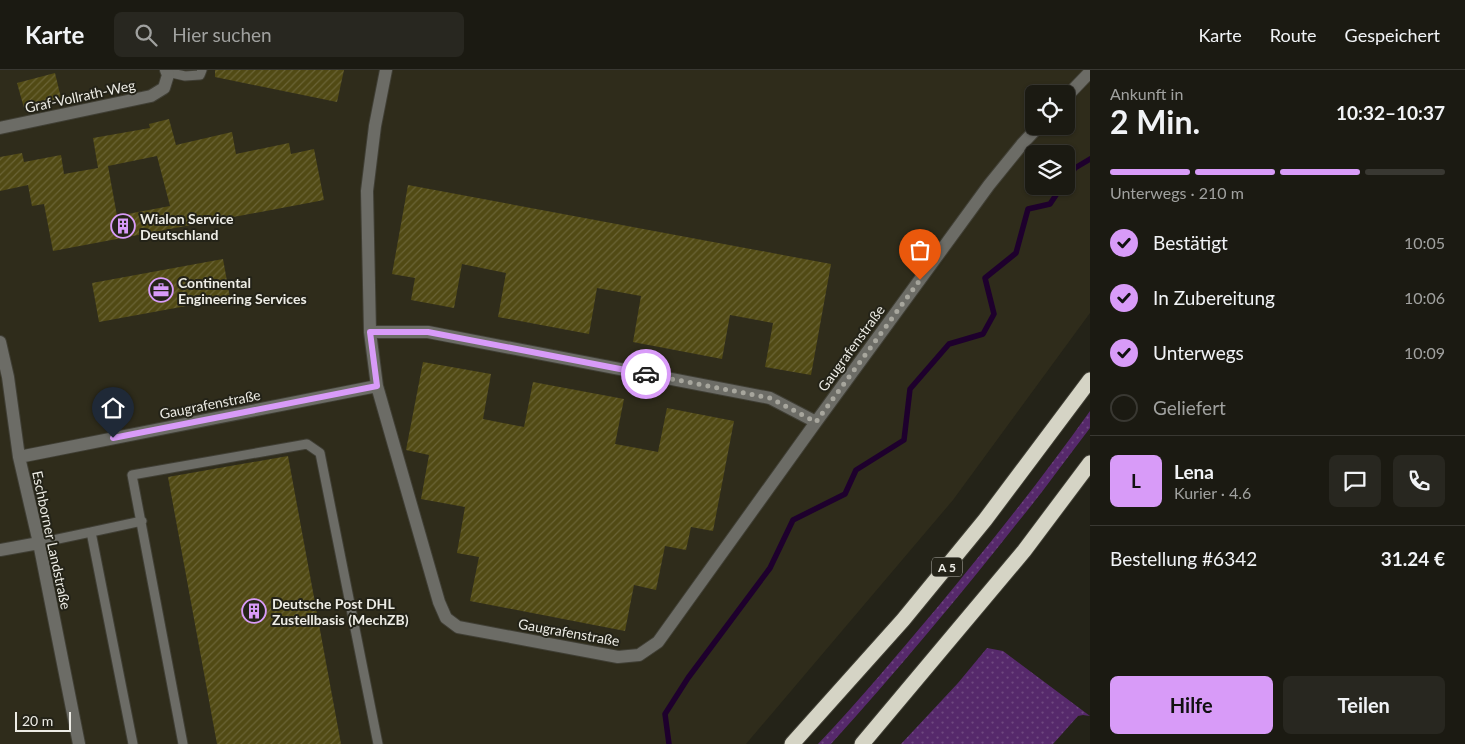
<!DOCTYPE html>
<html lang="de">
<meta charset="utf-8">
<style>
body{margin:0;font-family:Lato,sans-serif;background:#282720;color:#f1f3f6;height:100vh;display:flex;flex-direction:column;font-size:19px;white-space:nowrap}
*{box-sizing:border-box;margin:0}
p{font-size:16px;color:#a0a19f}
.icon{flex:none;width:28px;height:28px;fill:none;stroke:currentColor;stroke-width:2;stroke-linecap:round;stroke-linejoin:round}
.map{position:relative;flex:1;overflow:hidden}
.drawer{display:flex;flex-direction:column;background:#1b1a12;width:375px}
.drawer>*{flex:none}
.controls{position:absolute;left:1025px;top:15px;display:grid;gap:10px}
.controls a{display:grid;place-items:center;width:50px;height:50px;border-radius:8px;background:#1b1a12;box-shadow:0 1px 4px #0004,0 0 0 1px #393832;font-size:25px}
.scale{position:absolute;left:15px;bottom:12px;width:56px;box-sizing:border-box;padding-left:5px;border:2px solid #edece5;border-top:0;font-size:14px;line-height:18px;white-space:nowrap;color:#edece5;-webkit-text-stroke:4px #242318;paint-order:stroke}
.pin{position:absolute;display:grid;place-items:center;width:42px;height:42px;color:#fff;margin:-51px -21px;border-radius:50% 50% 50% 0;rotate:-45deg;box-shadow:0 0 5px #0007}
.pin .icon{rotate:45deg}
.courier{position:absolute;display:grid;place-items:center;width:50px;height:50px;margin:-25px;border:4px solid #d89bf8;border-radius:50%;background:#fff;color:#222;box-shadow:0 1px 6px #0007}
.headline em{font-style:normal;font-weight:700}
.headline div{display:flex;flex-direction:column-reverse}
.headline{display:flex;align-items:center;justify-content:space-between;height:85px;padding:0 20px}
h1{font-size:32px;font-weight:700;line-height:38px}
.bar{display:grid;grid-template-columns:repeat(4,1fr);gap:8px 5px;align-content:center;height:60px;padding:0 20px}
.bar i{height:6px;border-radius:4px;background:#393832}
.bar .selected{background:#d89bf8}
.bar p{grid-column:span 4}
.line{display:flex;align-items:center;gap:12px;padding:0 20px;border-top:1px solid #393832}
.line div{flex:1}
.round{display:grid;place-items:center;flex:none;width:52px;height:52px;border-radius:8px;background:#282720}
ol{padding:0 20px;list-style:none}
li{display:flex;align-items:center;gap:15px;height:55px}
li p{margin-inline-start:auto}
li .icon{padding:5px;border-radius:50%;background:#d89bf8;color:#111;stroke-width:4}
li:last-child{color:#a0a19f}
li i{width:28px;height:28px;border:2px solid #393832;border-radius:50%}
.primary-button{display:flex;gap:10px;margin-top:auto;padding:10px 20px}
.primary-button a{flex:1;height:58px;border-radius:8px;background:#d89bf8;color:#111;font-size:20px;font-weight:700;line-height:58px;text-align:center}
.primary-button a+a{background:#282720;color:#f1f3f6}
header{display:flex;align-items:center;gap:30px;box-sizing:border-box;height:70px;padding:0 25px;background:#1b1a12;border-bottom:1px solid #393832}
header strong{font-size:24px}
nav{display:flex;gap:28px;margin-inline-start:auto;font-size:18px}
.search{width:350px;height:45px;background:#282720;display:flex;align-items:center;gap:12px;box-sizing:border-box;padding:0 18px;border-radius:8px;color:#a0a19f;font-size:19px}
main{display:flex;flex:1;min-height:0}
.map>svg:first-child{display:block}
</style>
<header>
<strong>Karte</strong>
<div class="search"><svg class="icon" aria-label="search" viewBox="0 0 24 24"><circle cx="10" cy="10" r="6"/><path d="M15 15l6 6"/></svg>Hier suchen</div>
<nav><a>Karte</a><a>Route</a><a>Gespeichert</a></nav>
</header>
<main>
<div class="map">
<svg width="1090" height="674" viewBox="0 0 1090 674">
<defs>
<pattern id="grass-dots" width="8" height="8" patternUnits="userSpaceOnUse" patternTransform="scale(1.25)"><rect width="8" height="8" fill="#56296b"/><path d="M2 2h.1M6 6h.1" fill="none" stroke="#6f4880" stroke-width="1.8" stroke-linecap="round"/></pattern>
<pattern id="building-hatch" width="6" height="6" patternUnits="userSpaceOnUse" patternTransform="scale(1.25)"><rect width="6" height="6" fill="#514a14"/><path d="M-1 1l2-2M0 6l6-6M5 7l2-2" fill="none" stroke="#6a6436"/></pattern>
</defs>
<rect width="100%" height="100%" fill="#242318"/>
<path fill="#2f2c1b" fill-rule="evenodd" d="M0,0H1090V243L953,430L746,674H0ZM1034,24H1066V56H1034ZM1034,84H1066V116H1034Z"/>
<path fill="url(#grass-dots)" d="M1090,341V358C1066,389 1043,422 1018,452C958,528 896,602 831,674H818C859,631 897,585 936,539C989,475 1041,410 1090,341Z
M987,578L1003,581L1090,646L1083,645L1078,646L1053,674H901L958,613Z"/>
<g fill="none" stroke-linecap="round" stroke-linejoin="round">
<path stroke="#1e002d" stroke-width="5.5" d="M1066,111L1075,98L1090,89
M669,674L665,644L688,608L770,498L793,450L845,424L856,400L904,370L910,319L949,274L983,264L994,244L985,208L1016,183L1028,139L1050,134L1062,116"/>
</g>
<path fill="url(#building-hatch)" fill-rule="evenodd" d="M215,0H344L337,32L215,7Z
M55,3L61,28L24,38L17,13Z
M169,49L176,75L232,62L236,84L289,73L291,84L314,79L324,130L53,181L44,134L32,136L28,115L0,121V87L22,83L24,92L61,85L64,104L98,98L93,68L150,58L149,54ZM157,86L170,136L117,146L108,96L103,97Z
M408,115L831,194L811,305L765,297L773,253L730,245L722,289L633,272L641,226L597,218L589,264L498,247L506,203L462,194L454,238L411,230L415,208L392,204Z
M223,189L230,228L99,252L92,213Z
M423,292L491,304L483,349L503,353L524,357L533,312L624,329L615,374L637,378L658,382L667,338L734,351L713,461L691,457L686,480L665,476L656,520L634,515L625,561L470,531L479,487L457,483L465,437L421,429L429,385L406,380Z
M288,386L341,674H217L168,407Z"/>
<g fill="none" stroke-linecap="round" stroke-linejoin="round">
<g stroke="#403f35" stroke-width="11">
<path id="lane" d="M167,2L185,6L200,5L202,0
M91,462L142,451
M39,473L91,462L133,674
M183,674L132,405L307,374L320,383L378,674"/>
</g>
<g stroke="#403f35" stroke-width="14">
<path id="street" d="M1066,27L1090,2
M0,58L151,26L164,18L168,5L166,0
M370,262H428L770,328L816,352L658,572L639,585L618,587L458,557L446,548L439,532L377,316L370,262L367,121L375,56L386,0
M0,272L8,307L19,387L39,473L79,674
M816,352L989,115L1023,73L1039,56
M19,387L377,316
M0,480L39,473"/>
</g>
<g stroke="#403f35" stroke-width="17">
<path id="highway" d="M792,674L903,550L985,450L1090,310
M862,674L1024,481L1090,393"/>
</g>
<use href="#lane" stroke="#6c6c66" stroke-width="9"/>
<use href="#street" stroke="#6c6c66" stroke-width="12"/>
<use href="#highway" stroke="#d5d4c5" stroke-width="15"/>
</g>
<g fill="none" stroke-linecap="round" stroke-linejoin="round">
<path stroke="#a7a69d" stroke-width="5" stroke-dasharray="0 9" d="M646,304L770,328L816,352L920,210"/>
<path stroke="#d89bf8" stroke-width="6" d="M113,368L377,316L370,262H428L646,304"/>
</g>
<defs>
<g id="building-ring" transform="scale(1.25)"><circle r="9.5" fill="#242318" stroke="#d89bf8" stroke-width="1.5"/><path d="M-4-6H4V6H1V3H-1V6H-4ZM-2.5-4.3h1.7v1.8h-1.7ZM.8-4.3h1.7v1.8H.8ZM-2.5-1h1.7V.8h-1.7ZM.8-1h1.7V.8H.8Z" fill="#d89bf8"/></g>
<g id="office-ring" transform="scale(1.25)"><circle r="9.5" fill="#242318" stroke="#d89bf8" stroke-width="1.5"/><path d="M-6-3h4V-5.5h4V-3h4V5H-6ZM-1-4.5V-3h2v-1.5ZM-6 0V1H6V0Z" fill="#d89bf8"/></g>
</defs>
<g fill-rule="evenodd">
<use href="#building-ring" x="123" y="156"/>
<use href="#office-ring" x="161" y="220"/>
<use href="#building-ring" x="254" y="541"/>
</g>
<g text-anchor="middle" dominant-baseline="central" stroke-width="4" stroke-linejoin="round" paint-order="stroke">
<rect fill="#242318" stroke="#b1b0a8" stroke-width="1" x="932" y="487.5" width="30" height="19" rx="4"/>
<g font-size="12" font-weight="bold" fill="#edece5">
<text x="947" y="497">A 5</text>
</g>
<g font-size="14" fill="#edece5" stroke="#242318">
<text transform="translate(80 26) rotate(-12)">Graf-Vollrath-Weg</text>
<text transform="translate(851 278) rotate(-54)">Gaugrafenstraße</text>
<text transform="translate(210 334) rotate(-11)">Gaugrafenstraße</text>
<text transform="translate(52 470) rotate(78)">Eschborner Landstraße</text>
<text transform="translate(569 562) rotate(10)">Gaugrafenstraße</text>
</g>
<g font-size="14" font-weight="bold" fill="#edece5" stroke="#242318" text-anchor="start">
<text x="140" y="148">Wialon Service<tspan x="140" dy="16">Deutschland</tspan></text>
<text x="178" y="212">Continental<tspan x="178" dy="16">Engineering Services</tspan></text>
<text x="272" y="533">Deutsche Post DHL<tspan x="272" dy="16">Zustellbasis (MechZB)</tspan></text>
</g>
</g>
</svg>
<div class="controls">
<a><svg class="icon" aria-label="locate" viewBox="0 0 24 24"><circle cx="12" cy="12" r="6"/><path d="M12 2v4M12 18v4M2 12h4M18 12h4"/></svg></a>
<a><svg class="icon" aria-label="layers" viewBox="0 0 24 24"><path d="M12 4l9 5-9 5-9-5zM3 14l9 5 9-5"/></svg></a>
</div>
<div class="scale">20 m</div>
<div class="pin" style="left:920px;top:210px;background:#ea580c"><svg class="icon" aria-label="bag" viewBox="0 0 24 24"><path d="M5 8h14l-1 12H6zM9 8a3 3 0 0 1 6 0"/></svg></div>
<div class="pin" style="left:113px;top:368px;background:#1f2937"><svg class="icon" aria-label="home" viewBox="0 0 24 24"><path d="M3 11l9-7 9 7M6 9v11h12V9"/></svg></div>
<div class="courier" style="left:646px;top:304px"><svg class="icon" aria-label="car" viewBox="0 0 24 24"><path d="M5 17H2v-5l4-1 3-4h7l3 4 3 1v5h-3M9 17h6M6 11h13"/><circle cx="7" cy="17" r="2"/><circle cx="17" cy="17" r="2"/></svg></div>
</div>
<section class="drawer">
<div class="headline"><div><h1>2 Min.</h1><p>Ankunft in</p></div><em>10:32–10:37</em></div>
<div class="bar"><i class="selected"></i><i class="selected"></i><i class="selected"></i><i></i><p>Unterwegs · 210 m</p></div>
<ol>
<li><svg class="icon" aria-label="check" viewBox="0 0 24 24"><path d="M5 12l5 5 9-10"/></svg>Bestätigt<p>10:05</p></li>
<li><svg class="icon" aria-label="check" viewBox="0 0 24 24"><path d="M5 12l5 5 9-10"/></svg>In Zubereitung<p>10:06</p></li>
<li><svg class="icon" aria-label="check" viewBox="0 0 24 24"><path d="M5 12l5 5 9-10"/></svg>Unterwegs<p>10:09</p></li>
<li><i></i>Geliefert</li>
</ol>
<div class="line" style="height:90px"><b class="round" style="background:#d89bf8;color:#111">L</b><div><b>Lena</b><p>Kurier · 4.6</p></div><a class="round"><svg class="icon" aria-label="chat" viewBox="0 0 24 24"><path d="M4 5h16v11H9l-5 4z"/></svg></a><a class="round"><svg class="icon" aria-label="phone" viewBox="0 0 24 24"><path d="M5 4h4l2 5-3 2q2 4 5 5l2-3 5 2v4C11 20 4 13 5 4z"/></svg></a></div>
<div class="line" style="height:65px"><div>Bestellung #6342</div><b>31.24 €</b></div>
<div class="primary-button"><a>Hilfe</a><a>Teilen</a></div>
</section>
</main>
